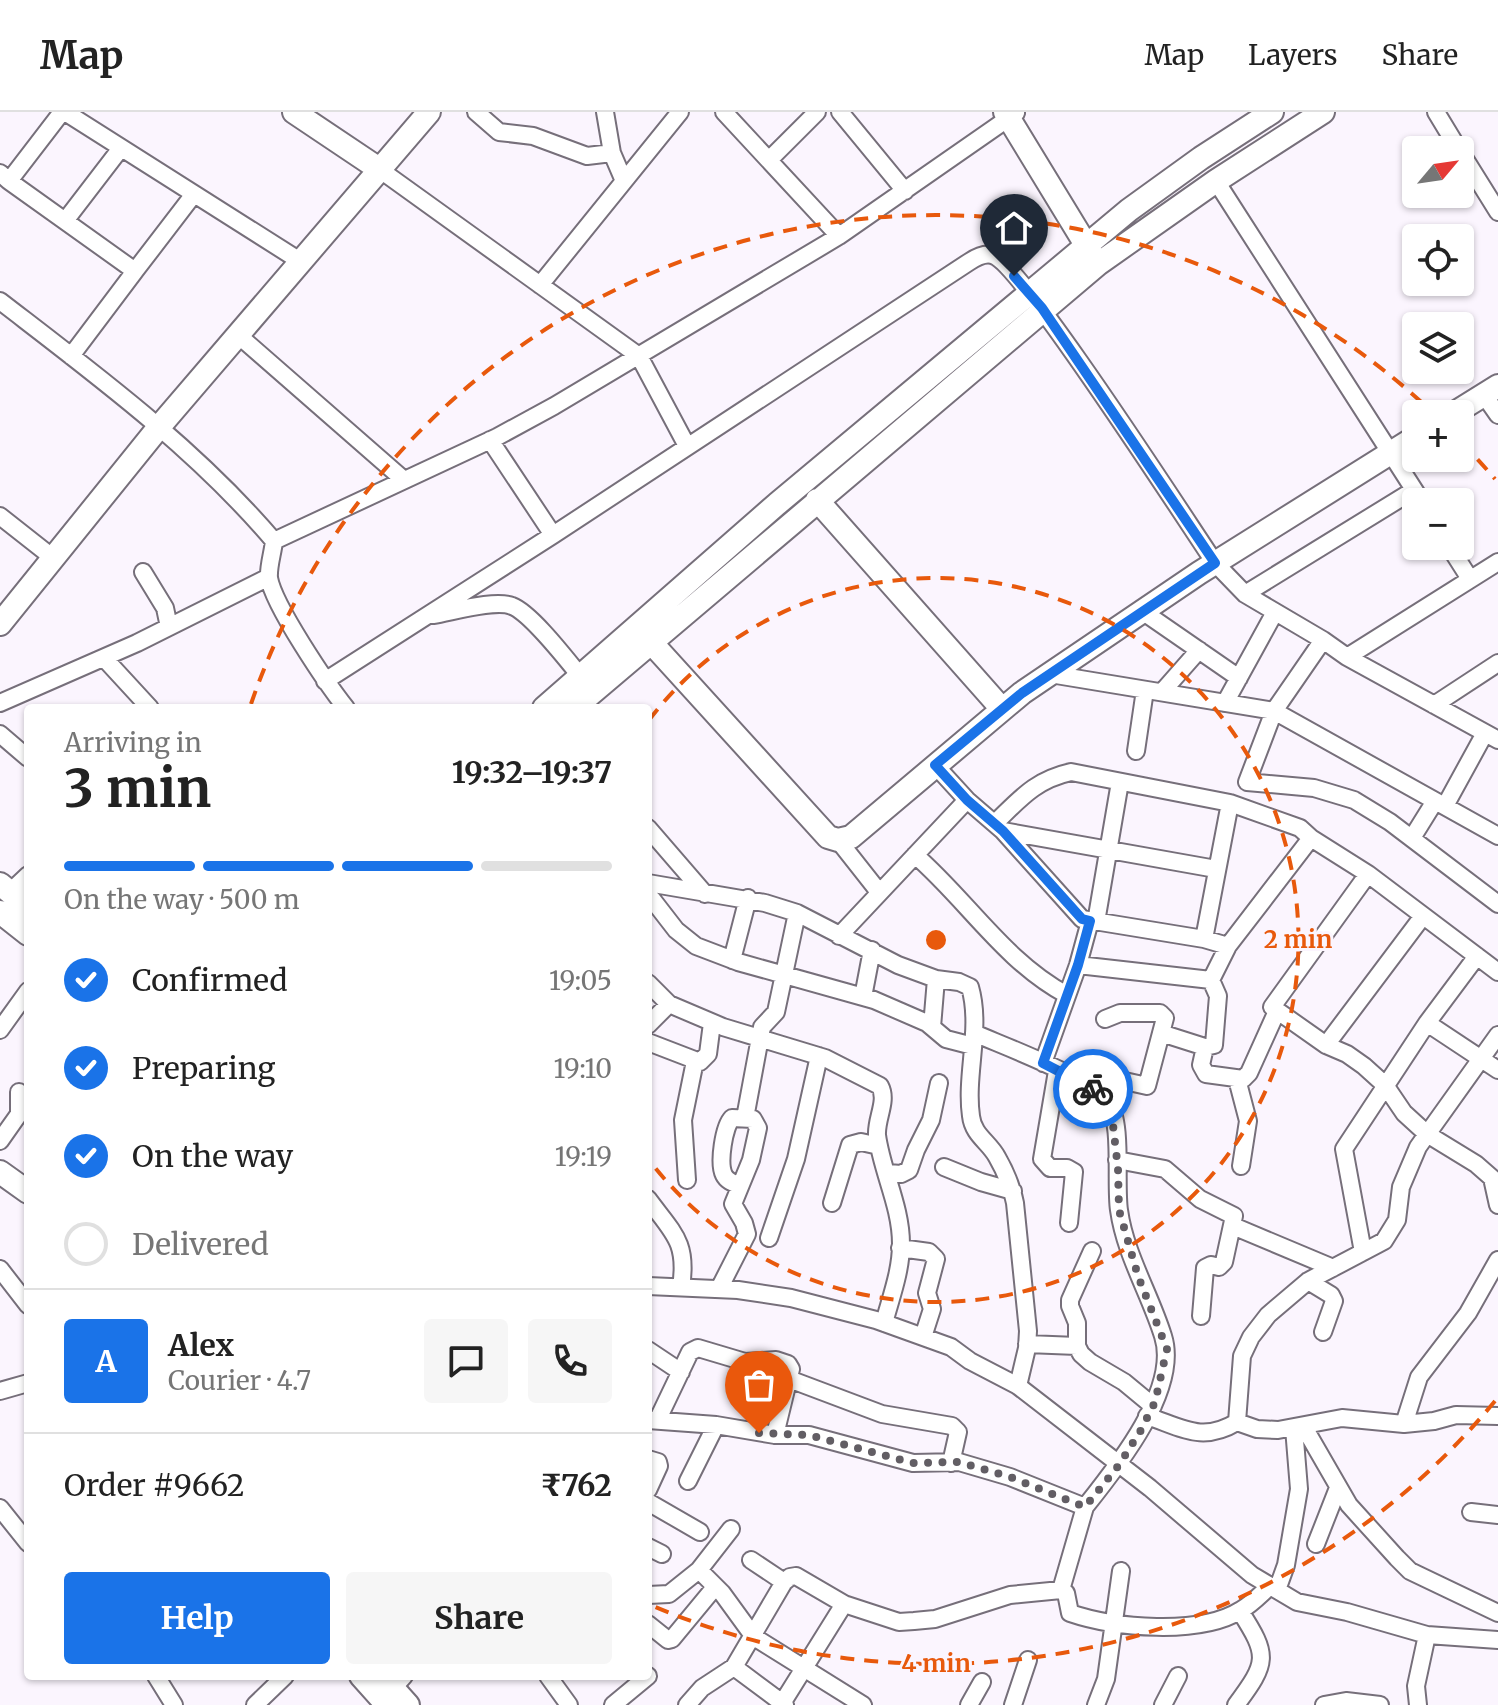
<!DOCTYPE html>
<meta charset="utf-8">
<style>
body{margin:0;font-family:Merriweather,serif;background:#f6f6f6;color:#222;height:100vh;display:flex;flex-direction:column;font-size:30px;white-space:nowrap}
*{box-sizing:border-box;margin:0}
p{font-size:26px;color:#767676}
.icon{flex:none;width:44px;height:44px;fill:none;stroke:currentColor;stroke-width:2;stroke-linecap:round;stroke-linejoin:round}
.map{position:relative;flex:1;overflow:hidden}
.details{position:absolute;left:24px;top:592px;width:628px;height:976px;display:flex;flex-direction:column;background:#fff;border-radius:8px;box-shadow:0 2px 6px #0004}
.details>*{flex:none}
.needle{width:52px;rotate:61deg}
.tools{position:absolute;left:1402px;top:24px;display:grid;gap:16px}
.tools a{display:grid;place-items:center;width:72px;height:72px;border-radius:8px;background:#fff;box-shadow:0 2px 6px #0004;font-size:40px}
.pin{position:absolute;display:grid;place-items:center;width:68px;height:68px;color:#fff;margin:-82px -34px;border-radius:50% 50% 50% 0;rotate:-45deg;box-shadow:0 0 8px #0007}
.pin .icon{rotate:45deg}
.courier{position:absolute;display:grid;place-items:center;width:80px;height:80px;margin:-40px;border:6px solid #1a73e8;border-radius:50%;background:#fff;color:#222;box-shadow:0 2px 10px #0007}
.headline em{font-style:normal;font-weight:700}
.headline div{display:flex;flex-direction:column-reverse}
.headline{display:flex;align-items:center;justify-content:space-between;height:136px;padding:0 40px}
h1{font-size:52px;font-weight:700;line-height:60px}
.bar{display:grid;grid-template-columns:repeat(4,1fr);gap:12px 8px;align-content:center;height:96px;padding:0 40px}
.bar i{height:10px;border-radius:6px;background:#e0e0e0}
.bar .on{background:#1a73e8}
.bar p{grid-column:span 4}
.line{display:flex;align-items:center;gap:20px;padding:0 40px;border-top:2px solid #e0e0e0}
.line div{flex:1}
.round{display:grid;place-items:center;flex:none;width:84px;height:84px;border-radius:8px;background:#f6f6f6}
ol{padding:0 40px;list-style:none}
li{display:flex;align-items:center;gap:24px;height:88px}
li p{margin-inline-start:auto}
li .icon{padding:8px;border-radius:50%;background:#1a73e8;color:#fff;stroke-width:4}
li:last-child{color:#767676}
li i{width:44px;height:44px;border:4px solid #e0e0e0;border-radius:50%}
.action{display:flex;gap:16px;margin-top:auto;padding:16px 40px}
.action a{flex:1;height:92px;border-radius:8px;background:#1a73e8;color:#fff;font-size:32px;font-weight:700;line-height:92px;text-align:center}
.action a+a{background:#f6f6f6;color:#222}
header{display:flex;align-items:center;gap:48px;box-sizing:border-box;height:112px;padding:0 40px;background:#fff;border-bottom:2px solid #e0e0e0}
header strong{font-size:38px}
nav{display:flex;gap:44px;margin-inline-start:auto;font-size:28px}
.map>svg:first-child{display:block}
</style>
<header>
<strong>Map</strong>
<nav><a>Map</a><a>Layers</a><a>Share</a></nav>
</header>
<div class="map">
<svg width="1498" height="1593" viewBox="0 0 1498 1593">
<rect width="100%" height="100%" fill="#fbf5fe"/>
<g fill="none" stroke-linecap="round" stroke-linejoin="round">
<g stroke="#766f7a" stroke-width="20">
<path id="street" d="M65,0L300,149
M476,0L499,20L533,24L587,44L612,41
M605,0L612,41L624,69
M724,0L839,124
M840,0L905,79
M1436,0L1459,38
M1460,39L1498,100
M769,48L817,0
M379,57L639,244L687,334
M0,61L9,69L62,0
M9,69L135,159L71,244
M1216,69L1422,390
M65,109L121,36
M135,159L194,82
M540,173L680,0
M0,189C96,263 195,336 274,429L497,325L554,294L839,124L1016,1
M238,223L404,368
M1484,283L1498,303
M490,328L553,423
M0,404L52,445
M274,429C273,440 268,455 269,466C274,494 327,572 346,596
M1449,434L1470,467
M143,460L165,496L169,515
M1245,482L1414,378
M1142,499L1239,566
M433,503C452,500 495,487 512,494C531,501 567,548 581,565
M1347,545L1498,628
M104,546L150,596
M1050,562L1274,599L1323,528
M325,569L553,423L969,150C975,146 984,141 992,143C1020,150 1187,410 1215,451L1245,482L1323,528L1347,545L1498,450
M1162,580L1199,538
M0,591L137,531L269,465
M1225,591L1275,500
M1434,593L1498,551
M0,622L28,646
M1136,639L1145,578
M935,653L967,688L1003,719L1082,807L1204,827L1230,691L1071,660C1035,668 1020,687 995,711
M1230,691L1300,716L1311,726
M1445,694L1485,621
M648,716L705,782
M1003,719L1216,757
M1498,724L1274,599L1247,670L1314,676L1354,688L1390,710L1498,792
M1412,726L1435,689
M838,728L879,780
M915,743C967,788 1005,850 1067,883
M1368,762L1272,895L1326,933L1347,942L1364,954L1385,973L1404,1001L1427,1022L1476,1052L1492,1066L1498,1093
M648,771L765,791L797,801L898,853L936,867L959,870L970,875C982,916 965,963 971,1004C973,1023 989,1030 997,1045C1005,1059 1012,1075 1015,1091L1028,1219L1027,1236L1018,1274
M10,780L28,763
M652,787L676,818L696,834L738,850L874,888L927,911L946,927L973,934
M1096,810L1120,670
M839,824L967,688
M1204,827L1228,834L1311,726L1368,762L1498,860
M732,848L748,786
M1078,853L1211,868L1228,834
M648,871L669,892L723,915L825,946L880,974C888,989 876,1006 877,1023C882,1060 901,1094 901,1132C901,1159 891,1185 884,1211
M863,885L872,838
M1427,911L1498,958
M648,913L669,892
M932,915L936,867
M0,918L28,879
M1161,921L1205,935L1214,933L1218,884L1211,868
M648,930L700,950L708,942L712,911
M1326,933L1423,804
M1205,935L1201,953L1206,962L1243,967L1249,961L1277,899
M1043,951L1078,853L1090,809
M1057,959L1042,1047L1050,1056H1067L1074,1060L1069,1111
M1237,967L1248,1009L1241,1054
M1098,981L1120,968L1147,974L1165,906L1160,901H1120L1105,907
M745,1006L762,915L776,900L797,801
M0,1029L19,1002V980
M1117,1048L1165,1057L1200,1087L1234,1104L1224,1150L1219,1155L1211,1153L1205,1156L1201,1204
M944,1055L981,1070L1013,1079
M888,1061L901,1062L909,1058L916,1038L931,1008L939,971
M687,1068L683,1008L695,949
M648,1087C673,1121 688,1130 681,1175
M832,1091L850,1033L861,1030L879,1034
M1233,1114L1333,1156
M769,1126L796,1047L819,944
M900,1136L929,1140L936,1147L927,1181L932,1197L923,1225
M1092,1139L1070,1188V1194L1077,1211V1234L1081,1242L1090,1250L1124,1270L1153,1294
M1363,1140L1344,1037L1427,911L1477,844
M0,1157L28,1193
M1308,1169L1331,1183L1334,1189L1323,1220
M648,1174L738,1178L791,1186L876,1208L951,1235L970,1249L1018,1274L1150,1376L1252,1463L1297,1490L1347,1500L1427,1523L1498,1528
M719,1177L747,1122L744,1111L733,1092L751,1048L758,1016L753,1007L732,1006C724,1014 718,1051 724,1063C727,1069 733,1071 740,1074
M1027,1232L1077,1234
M648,1238L681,1260
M789,1267L882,1302L952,1314L958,1320L951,1351
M0,1279L28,1271
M1147,1304C1183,1316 1202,1331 1237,1310
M658,1307L690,1240L698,1236L745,1250L776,1248L788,1252L791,1257L775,1323
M648,1308L716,1313L775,1323H809L913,1351L959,1350L1010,1365L1085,1395C1117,1355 1180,1277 1163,1224C1150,1182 1125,1142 1119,1098C1115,1072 1123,1010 1108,990C1088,965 1006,935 974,921
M1237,1310L1242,1244L1251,1225L1268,1203L1308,1169L1384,1129L1397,1108L1401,1075L1418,1035L1498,923
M1237,1310L1257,1317L1278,1318L1342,1306L1404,1312L1434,1309L1456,1303L1498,1304
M1404,1312L1419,1265L1468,1201L1498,1148
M1304,1315L1349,1393L1397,1446L1410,1459L1498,1501
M648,1347L658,1350L659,1354L648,1378
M688,1369L716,1313
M648,1390L700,1420
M0,1396L28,1431
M1471,1400L1498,1403
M1316,1432L1338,1376
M648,1435L662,1442
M751,1448L784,1470
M699,1458L731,1417
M1061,1478L1085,1395
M1277,1478L1286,1453L1299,1377L1294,1316
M648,1483L669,1482L699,1458L722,1481L754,1525L863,1593
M648,1512L668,1528L672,1527L715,1475
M734,1555L785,1593
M156,1564L174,1593
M548,1564L569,1593
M393,1576L404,1564
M255,1593L285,1564
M613,1593L648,1564
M687,1593L702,1576L734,1555L784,1470L790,1465L796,1464L844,1492
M781,1593L844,1492L899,1510L914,1509L935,1507L1010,1483L1061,1478L1066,1481L1070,1501C1114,1516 1200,1524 1241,1498C1252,1492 1261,1482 1270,1474
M969,1593L982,1570
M1013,1593L1028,1548
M1096,1593L1106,1567L1121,1459
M1163,1593L1178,1564
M1236,1593C1268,1550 1269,1544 1240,1499
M1324,1593L1346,1589L1380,1593
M1418,1593L1416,1574L1427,1523"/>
</g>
<g stroke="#766f7a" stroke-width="26">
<path id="secondary" d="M294,0L379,57
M1005,0L1094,146
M1453,302L1498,274
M817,388L1002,597
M0,512L159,315L429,0
M638,516L828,725L838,728L851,725L1022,581L1199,461L1416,325
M544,596L777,392L1129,98L1201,46L1272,0
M574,596L1098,152L1216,69L1323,0
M0,772L28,795
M0,800L28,822
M0,1060L28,1080
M361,1564L387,1593
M382,1564L408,1593"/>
</g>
<use href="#street" stroke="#fff" stroke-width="16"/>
<use href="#secondary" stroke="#fff" stroke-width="22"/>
</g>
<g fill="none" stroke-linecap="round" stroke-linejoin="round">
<path stroke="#625e64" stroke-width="8" stroke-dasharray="0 14.4" d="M759,1321L809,1323L913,1351L959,1350L1010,1365L1085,1395L1119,1353L1141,1318L1155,1290L1167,1237L1138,1164L1119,1098L1118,1057L1111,995L1093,977"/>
<path stroke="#1a73e8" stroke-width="10" d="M1014,164L1042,196L1215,451L1022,581L935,653L967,688L1003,719L1082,807L1090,809L1078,853L1043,951L1093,977"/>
</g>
<g fill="none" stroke="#e8590c" stroke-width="4" stroke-dasharray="14 10">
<path d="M649 608A362 362 0 1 1 649 1048"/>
<path d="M1495 1289A724 724 0 0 1 653 1494M251 592A724 724 0 0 1 1430 298M1461 330A724 724 0 0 1 1495 367"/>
</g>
<circle cx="936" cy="828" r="12" fill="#e8590c" stroke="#fbf5fe" stroke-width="4"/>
<g font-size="24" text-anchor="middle" font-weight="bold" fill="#e8590c" stroke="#fbf5fe" stroke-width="6" stroke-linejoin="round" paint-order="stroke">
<text x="1298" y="836">2 min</text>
<text x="936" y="1560">4 min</text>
</g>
</svg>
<div class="tools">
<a><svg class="needle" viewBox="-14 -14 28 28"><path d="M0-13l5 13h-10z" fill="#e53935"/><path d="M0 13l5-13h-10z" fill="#767676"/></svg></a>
<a><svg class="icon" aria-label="locate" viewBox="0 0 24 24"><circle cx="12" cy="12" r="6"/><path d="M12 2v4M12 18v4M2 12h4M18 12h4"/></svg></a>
<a><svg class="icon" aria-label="layers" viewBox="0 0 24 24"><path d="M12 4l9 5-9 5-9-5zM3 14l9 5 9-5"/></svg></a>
<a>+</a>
<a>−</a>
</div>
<div class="pin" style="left:759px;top:1321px;background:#ea580c"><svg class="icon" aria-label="bag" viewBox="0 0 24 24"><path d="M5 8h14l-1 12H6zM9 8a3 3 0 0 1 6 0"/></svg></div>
<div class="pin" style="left:1014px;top:164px;background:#1f2937"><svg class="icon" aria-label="home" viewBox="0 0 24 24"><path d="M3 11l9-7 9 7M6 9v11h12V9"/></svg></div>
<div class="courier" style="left:1093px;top:977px"><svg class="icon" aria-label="bike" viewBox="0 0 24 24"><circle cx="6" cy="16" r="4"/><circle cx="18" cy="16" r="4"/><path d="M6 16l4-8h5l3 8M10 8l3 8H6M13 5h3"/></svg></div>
<section class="details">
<div class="headline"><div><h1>3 min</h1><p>Arriving in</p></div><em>19:32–19:37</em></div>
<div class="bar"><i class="on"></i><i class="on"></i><i class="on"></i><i></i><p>On the way · 500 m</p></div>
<ol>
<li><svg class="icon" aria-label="check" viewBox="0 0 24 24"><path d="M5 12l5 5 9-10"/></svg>Confirmed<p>19:05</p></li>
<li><svg class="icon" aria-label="check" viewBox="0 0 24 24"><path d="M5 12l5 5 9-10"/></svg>Preparing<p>19:10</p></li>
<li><svg class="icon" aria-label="check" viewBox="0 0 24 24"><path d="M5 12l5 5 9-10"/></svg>On the way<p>19:19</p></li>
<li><i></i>Delivered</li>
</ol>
<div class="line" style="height:144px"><b class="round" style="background:#1a73e8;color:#fff">A</b><div><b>Alex</b><p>Courier · 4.7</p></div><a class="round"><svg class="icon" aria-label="chat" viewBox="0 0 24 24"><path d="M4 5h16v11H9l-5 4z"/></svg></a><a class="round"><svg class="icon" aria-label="phone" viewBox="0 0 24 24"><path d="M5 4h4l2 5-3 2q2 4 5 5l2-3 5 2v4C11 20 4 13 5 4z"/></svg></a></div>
<div class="line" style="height:104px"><div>Order #9662</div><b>₹762</b></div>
<div class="action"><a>Help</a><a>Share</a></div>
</section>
</div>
